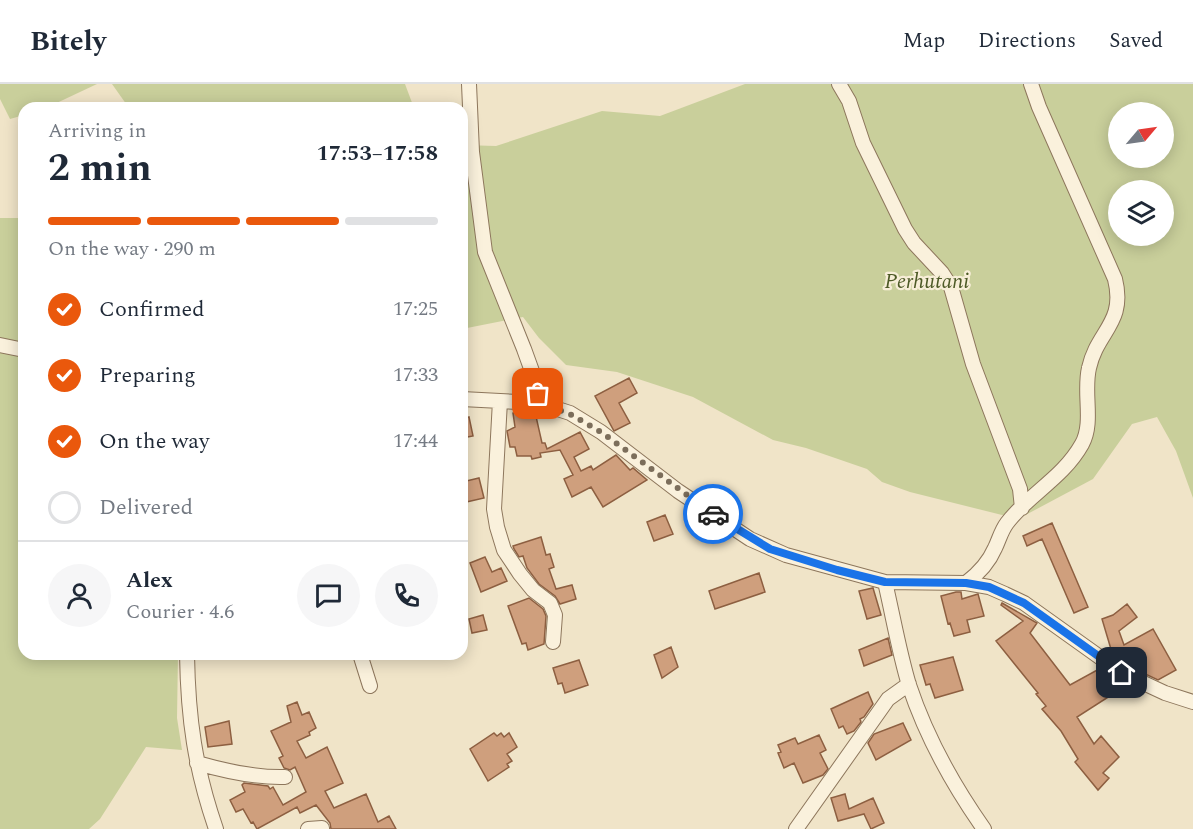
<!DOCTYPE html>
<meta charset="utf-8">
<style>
body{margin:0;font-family:Spectral,serif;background:#f6f6f7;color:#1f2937;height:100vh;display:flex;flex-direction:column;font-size:22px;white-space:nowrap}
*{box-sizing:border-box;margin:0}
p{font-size:20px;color:#747a83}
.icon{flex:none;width:33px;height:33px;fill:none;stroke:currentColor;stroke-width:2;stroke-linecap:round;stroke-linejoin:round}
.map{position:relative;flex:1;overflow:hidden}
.sheet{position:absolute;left:18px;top:18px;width:450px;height:558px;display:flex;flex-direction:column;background:#fff;border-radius:18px;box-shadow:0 3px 15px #0003}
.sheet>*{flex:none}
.needle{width:39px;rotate:61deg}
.buttons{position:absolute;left:1108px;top:18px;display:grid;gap:12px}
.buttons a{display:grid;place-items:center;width:66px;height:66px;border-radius:50%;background:#fff;box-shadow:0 3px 15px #0003;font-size:30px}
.pin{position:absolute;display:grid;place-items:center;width:51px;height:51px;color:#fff;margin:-26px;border-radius:12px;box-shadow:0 3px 9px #0006}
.courier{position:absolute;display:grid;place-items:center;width:60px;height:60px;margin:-30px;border:4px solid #1a73e8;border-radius:50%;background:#fff;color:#222;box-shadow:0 2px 8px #0007}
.summary em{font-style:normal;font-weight:700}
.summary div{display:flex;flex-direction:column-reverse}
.summary{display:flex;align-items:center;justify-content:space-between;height:102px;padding:0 30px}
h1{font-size:39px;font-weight:700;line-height:45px}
.bar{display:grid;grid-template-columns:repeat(4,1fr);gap:9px 6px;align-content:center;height:72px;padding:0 30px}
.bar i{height:8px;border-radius:4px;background:#e0e1e3}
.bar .active{background:#ea580c}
.bar p{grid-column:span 4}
.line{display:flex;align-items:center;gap:15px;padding:0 30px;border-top:2px solid #e0e1e3}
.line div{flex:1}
.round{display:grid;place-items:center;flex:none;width:63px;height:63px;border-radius:32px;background:#f6f6f7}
ol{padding:0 30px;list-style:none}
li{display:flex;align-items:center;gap:18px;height:66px}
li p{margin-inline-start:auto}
li .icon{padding:6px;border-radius:50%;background:#ea580c;color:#fff;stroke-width:4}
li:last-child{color:#747a83}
li i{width:33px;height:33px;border:3px solid #e0e1e3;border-radius:50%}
header{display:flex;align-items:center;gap:36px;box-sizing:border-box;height:84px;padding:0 30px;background:#fff;border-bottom:2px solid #e0e1e3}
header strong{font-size:28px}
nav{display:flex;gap:33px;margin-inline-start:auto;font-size:21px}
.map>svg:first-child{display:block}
</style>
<header>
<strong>Bitely</strong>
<nav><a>Map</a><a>Directions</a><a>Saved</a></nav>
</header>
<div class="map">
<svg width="1193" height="745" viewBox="0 0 1193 745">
<rect width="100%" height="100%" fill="#f0e4c8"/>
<path fill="#c9cf9b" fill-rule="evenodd" d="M0,0H97L46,24H24V31L10,35L0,15Z
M112,0H405L414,24H129Z
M745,0H1193V414L1176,367L1157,333L1132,340L1093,395L1018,435L910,408L882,398L867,385L806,364L773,356L693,313L617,288L566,281L539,254L523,233L462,245V61L496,62L602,27L660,32ZM1119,28H1164V74H1119ZM1119,106H1164V152H1119Z
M0,134H24V570H178L177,634L182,666L146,663L100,735L89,745H0Z"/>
<path fill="#cf9f7d" stroke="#8d5f41" stroke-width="1.5" d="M629,294L637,309L619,319L630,339L614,347L595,312Z
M524,327L535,328L542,359H545L547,365L580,348L589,365L574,373L581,387L591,382L593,386L616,371L630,386L633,384L647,396L603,423L591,403L572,413L564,395L573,391L560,366L540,369L541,373L532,375L531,372H517L515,363H510L507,347L515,343L513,329Z
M469,333L473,352L462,354V335Z
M479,394L484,414L462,419V398Z
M665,431L673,450L654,457L647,438Z
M1052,439L1088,523L1074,529L1042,455L1027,462L1023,452Z
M541,453L546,471L550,470L554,483L549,485L556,505L572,501L576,515L560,520L555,512L539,500L527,484L523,472L519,473L514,465L513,462Z
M485,473L492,488L501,484L507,497L481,508L470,479Z
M759,489L765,508L715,525L709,507Z
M873,504L881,531L867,535L859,507Z
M956,508H961L962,515L978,510L984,532L967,536L970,548L954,552L950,539L948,540L941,512Z
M529,514L543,525L546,532L544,560L528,566L526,559L522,560L508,522Z
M1002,519L1037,539L1030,549L1070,601L1099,585L1113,610L1077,633L1094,660L1101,652L1119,673L1103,689L1109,694L1098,706L1075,678L1078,675L1061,647L1042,625L1046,622L1036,610L1038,609L996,557L1023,537L1001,521Z
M1127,520L1137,533L1119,547L1124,561L1153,545L1176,586L1158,596L1143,589L1131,566L1113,572L1102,535L1113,531Z
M483,531L487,546L472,549L469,535Z
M888,554L892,571L864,582L859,566Z
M671,563L678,583L662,594L654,571Z
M953,573L963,606L935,614L930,600L926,601L920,581Z
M579,576L588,601L565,609L562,599L558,600L553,584Z
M868,608L873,620L864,633L860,635L861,638L854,647L847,650L843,642L839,644L831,625Z
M297,618L302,631L309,628L316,644L309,648L310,651L297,657L306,674L327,663L343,699L325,707L334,724L366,710L378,738L389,732L396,745H331L330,739L316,721L300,729L297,723L257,745L253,738L251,739L243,725L236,728L230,716L245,708L242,701L244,699L268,702L270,705L273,703L283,721L306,708L295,683L290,686L284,684L279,674L283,672L271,647L291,638L287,622Z
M229,637L232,660L208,663L205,643Z
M903,639L911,656L876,676L868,659L874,650Z
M494,649L497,652L501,649L504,653L509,649L517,663L507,670L512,677L507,680L509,683L488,697L470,665Z
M819,651L826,666L820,669L828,685L823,691L803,699L794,679L784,684L778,669L781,668L778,661L795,654L798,660Z
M845,710L849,725L873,714L884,739L871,745L864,730L838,737L831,714Z"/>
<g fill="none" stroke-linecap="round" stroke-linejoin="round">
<g stroke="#8d765c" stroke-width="16">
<path id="minor" d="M469,0L472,68L485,168L524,265L537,301L539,319
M839,0L849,17L863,59L905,145L914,159L942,189L951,203L973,280L1020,405L1022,424
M0,261L24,266
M462,315L539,319L570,329L601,348L678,407L750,455L786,471L885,498L966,499L989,503L1005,510L1024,519L1122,589L1165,609L1193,618
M500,317L494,425L497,443L504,466L520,490L533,506L550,519L555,531L553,558
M885,498C893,532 899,568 909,601C926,652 953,701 984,745
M966,499C978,490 989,478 995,464C999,456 1001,447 1007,439C1029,410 1063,394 1082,360C1094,338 1083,309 1089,284C1097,247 1126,239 1115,195L1039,23L1031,0
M187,570C188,635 195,684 216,745
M360,570L370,602
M197,679C225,687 255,694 285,693
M308,745L322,744
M796,745L888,615L909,600"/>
</g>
<use href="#minor" stroke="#faf1dc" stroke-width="14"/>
</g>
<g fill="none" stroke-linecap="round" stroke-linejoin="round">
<path stroke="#7c6e5b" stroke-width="6" stroke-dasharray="0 10.8" d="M538,310L539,319L570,330L601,348L713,430"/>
<path stroke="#1a73e8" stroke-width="8" d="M713,430L770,465L837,486L885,498L966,499L989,503L1024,519L1122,589"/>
</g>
<g text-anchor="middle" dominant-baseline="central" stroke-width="4.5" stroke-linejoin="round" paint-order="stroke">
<g font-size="21" font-style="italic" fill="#4d5a26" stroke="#f7eed8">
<text x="927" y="198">Perhutani</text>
</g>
</g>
</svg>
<div class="buttons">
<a><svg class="needle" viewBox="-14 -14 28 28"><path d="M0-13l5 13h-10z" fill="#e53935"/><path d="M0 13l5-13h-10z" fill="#747a83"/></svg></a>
<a><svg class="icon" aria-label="layers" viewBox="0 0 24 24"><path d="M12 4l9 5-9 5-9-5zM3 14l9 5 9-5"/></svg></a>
</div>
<div class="pin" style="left:538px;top:310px;background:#ea580c"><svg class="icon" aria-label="bag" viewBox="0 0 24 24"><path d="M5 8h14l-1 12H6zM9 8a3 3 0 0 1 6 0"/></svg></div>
<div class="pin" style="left:1122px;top:589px;background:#1f2937"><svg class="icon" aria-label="home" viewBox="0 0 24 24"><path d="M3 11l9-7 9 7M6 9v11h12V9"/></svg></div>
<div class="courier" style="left:713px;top:430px"><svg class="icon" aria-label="car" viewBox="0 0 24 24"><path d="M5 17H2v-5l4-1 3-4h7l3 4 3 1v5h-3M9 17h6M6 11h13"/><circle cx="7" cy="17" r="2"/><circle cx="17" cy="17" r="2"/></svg></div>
<section class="sheet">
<div class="summary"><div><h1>2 min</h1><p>Arriving in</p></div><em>17:53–17:58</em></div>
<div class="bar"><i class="active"></i><i class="active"></i><i class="active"></i><i></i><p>On the way · 290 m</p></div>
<ol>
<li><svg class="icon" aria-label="check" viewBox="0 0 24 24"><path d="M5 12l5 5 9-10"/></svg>Confirmed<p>17:25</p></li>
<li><svg class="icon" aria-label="check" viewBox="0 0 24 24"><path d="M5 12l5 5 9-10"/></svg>Preparing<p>17:33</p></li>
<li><svg class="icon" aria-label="check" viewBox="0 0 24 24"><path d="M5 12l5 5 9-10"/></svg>On the way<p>17:44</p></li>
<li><i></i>Delivered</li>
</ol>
<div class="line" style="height:108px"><a class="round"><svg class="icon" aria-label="person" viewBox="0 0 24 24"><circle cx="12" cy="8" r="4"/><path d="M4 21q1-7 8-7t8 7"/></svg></a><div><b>Alex</b><p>Courier · 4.6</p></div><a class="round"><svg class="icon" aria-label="chat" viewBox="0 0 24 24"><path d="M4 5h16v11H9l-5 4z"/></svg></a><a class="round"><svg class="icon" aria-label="phone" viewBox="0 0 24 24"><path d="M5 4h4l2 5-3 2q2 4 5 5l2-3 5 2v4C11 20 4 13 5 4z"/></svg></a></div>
</section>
</div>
